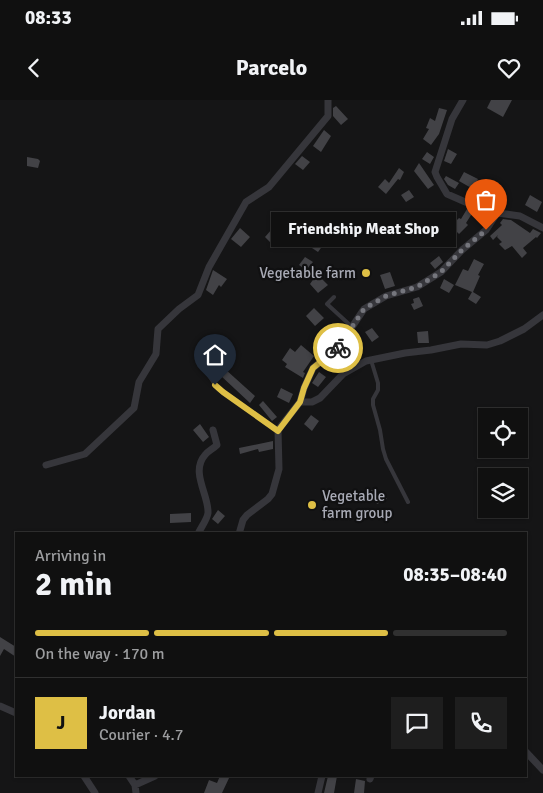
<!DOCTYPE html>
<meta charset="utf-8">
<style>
body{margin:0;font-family:Signika,sans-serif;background:#1e1e1e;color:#f1f3f6;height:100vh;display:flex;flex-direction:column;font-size:19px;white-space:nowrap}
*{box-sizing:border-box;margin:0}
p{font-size:16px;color:#9c9d9f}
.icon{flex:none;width:28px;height:28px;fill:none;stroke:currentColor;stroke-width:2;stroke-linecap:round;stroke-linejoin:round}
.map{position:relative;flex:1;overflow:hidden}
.side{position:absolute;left:15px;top:432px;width:512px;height:245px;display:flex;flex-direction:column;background:#101010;border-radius:0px;box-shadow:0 1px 4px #0004,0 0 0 1px #303030}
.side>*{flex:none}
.buttons{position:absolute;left:478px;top:308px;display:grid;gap:10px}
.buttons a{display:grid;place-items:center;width:50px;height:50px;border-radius:0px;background:#101010;box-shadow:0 1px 4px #0004,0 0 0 1px #303030;font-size:25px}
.pin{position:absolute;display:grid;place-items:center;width:42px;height:42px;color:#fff;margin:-51px -21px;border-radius:50% 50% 50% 0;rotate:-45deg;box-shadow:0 0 5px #0007}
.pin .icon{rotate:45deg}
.courier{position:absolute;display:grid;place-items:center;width:50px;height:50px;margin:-25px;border:4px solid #debf45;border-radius:50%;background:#fff;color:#222;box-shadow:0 1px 6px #0007}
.bubble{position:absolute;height:35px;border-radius:0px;background:#101010;box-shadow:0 1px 4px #0004,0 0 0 1px #303030;font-size:16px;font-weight:800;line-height:35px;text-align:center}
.headline em{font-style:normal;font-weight:800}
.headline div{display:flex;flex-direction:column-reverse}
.headline{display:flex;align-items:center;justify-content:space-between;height:85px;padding:0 20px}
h1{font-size:32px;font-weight:800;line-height:38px}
.bar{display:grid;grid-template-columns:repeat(4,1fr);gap:8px 5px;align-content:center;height:60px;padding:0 20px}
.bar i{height:6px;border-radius:4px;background:#303030}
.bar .active{background:#debf45}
.bar p{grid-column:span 4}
.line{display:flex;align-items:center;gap:12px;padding:0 20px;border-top:1px solid #303030}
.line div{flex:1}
.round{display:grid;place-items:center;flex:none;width:52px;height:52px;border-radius:0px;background:#1e1e1e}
.status{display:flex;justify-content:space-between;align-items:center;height:35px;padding:0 25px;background:#101010;direction:ltr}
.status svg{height:14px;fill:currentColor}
header{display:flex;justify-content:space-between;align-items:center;height:65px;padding:0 20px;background:#101010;font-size:22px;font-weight:800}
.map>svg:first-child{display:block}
</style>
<div class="status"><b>08:33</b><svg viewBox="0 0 49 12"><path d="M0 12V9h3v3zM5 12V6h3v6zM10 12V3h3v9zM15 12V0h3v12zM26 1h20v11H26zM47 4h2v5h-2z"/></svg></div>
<header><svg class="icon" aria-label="back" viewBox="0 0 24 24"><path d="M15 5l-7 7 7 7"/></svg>Parcelo<svg class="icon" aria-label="heart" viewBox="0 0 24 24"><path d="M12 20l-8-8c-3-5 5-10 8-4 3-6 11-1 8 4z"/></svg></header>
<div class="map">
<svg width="543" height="693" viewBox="0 0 543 693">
<rect width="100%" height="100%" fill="#151516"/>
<path fill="#424246" d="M491,0H512L503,17L487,8Z
M336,6L348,19L341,25L333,16V8Z
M439,8L447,10L439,34L431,45L423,39L429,29L426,28L430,18L435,21Z
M324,30L331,36L321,52L313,46Z
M448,49L457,54L451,64L444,61Z
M427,52L434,57L430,64L422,59Z
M302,56L310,62L303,70L295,64Z
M27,57L38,59L40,61L38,68L27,66Z
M419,63L434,85L428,89L414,71Z
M399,68L404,72L400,80L398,79L386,94L378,87L385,79L389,83Z
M464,72L478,79L473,89L459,81Z
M446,76L459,83L455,89L448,85L444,79Z
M409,90L414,97L406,102L401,95Z
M530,95L542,102L537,112L525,105Z
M467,109L473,112L466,123L468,125L459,134L451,126L459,118L461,119Z
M376,113L383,123L373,129L366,119Z
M418,116L426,125L419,130L417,128L409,134L403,126L410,120L411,122Z
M503,119L511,120L530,133L533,129L541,133L537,138L536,137L523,148L527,153L522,158L512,146L505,150L499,144L502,142L497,137L498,135L493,140L490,136L502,125L500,123Z
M240,128L250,137L241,147L231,139Z
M272,129L283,139L275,147L265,137Z
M330,129L340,136L332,146L326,141L318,152L312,148L318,140L320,141Z
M439,156L443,162L435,169L430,163Z
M305,157L313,162L306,170L299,165Z
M474,159L484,164L478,175L480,176L473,192L481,197L476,204L468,199L472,192L455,185L463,169L468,171Z
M213,170L227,179L221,187L219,185L213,195L206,190Z
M390,172L395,186L385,189L380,175Z
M317,174L328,185L318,193L310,184Z
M444,179L454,185L449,193L440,188Z
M419,197L423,206L414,210L411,204L414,203L413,199Z
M314,208L324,218L315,226L306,216Z
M372,228L379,237L372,242L365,232Z
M428,231L429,243H418L417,232Z
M354,239L359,246L352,252L346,245Z
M301,245L314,256L303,272L305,273L303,278L285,267L287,264L282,260L290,248L295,252Z
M204,248H213L215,268L209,269L205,263Z
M225,269L255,296L250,303L220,275Z
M319,272L326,277L318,287L312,283Z
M281,288L293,294L289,303L277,297Z
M263,301L277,317L272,321L259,305Z
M311,315L319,321L312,331L304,324Z
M200,324L209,337L203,342L193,330Z
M273,341V349L259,352L258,349L240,354L239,348Z
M375,389L379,397L384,394L387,399L377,404L370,391Z
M218,410L225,416L218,424L212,419Z
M191,413V422L170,423V414Z
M0,537L16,547V557L4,549L0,556Z
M220,676H230L222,693H204L209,680L217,683Z
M328,676H337L334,693H324Z
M356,679L365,681L364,693H354Z"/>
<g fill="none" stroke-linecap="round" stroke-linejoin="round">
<path stroke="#36363b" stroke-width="4" d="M334,197L327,204L351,226
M371,260L378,283V290L373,299V305L380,330L383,349L386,359L408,402
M201,264L218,289L277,331"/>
<path stroke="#36363b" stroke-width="7" d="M463,0L452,19L435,72L437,77L447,94L479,108L491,112L520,116L543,128
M300,302H312L320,298L343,274L366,261L405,253L431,250L461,244L487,245L500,241L524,229L543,215
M46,365L85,354L134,308L139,282L156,254L158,229L179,209L198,195L209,167L246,102L269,87L328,16V0
M198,434C201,427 207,420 208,413C209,395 190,372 205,355C208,351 213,349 217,345L213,330
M239,434L243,420L247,415L268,399L272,394L279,369L278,330L300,302L304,288L313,268L338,248L364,209L386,196L417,187L441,172L462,150L486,130L497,113
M0,606L16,613
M526,652L543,670
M84,676L95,693
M129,676L135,685L136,693
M370,679L371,676
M135,685L155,676
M318,693L322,676"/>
</g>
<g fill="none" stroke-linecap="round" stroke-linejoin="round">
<path stroke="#75767d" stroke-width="5" stroke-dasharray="0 9" d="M338,248L364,209L386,196L417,187L441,172L462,150L486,130"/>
<path stroke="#debf45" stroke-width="6" d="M215,285L223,292L278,331L300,302L304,288L313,268L338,248"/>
</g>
<g fill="#debf45" stroke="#101011" stroke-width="2">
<circle cx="366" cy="173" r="5"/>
<circle cx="312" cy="405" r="5"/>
</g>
<g text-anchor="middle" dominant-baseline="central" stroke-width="4.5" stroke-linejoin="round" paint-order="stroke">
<g font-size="15" fill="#a8aab5" stroke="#101011" text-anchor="end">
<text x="356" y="173">Vegetable farm</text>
<text x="322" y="396" text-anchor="start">Vegetable<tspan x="322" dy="17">farm group</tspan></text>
</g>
</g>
</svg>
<div class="buttons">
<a><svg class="icon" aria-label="locate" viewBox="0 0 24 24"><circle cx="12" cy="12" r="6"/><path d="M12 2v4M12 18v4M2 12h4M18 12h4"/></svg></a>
<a><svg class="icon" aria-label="layers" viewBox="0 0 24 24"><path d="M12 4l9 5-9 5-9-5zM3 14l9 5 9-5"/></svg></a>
</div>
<div class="pin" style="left:486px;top:130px;background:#ea580c"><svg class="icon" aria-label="bag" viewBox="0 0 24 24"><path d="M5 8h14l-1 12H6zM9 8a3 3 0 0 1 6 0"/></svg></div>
<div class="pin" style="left:215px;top:285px;background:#1f2937"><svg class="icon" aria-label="home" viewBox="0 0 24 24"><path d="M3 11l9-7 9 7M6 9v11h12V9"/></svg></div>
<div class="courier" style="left:338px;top:248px"><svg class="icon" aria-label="bike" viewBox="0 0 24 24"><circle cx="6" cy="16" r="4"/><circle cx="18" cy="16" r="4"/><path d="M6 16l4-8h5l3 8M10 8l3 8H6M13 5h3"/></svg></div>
<div class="bubble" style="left:271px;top:112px;width:185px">Friendship Meat Shop</div>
<section class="side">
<div class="headline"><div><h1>2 min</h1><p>Arriving in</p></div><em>08:35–08:40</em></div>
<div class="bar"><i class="active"></i><i class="active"></i><i class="active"></i><i></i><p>On the way · 170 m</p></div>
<div class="line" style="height:90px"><b class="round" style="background:#debf45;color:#111">J</b><div><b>Jordan</b><p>Courier · 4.7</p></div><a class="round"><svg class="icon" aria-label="chat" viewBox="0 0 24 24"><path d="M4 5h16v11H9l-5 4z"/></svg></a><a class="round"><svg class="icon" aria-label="phone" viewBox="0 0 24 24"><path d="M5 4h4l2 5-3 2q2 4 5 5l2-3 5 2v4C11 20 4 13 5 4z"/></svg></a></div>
</section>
</div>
